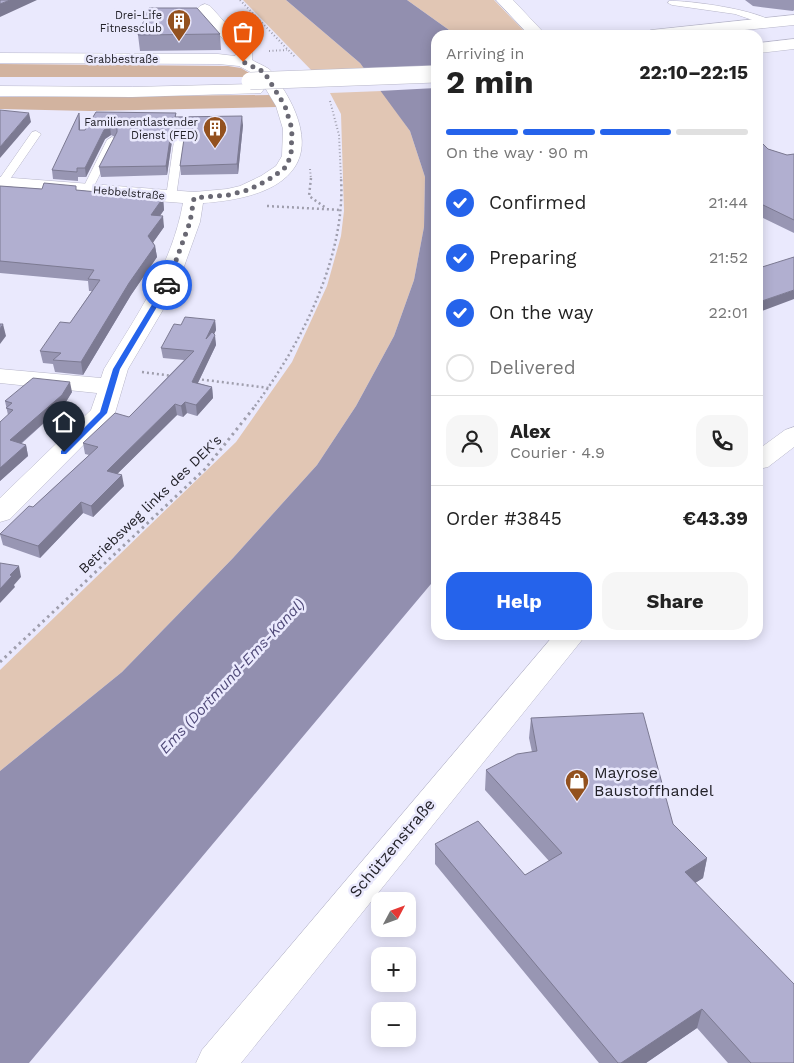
<!DOCTYPE html>
<meta charset="utf-8">
<style>
body{margin:0;font-family:"Work Sans",sans-serif;background:#f6f6f6;color:#222;height:100vh;display:flex;flex-direction:column;font-size:19px;white-space:nowrap}
*{box-sizing:border-box;margin:0}
p{font-size:16px;color:#767676}
.icon{flex:none;width:28px;height:28px;fill:none;stroke:currentColor;stroke-width:2;stroke-linecap:round;stroke-linejoin:round}
.map{position:relative;flex:1;overflow:hidden}
.drawer{position:absolute;left:431px;top:30px;width:332px;height:610px;display:flex;flex-direction:column;background:#fff;border-radius:15px;box-shadow:0 2px 12px #0003}
.drawer>*{flex:none}
.needle{width:32px;rotate:49deg}
.tools{position:absolute;left:371px;top:892px;display:grid;gap:10px}
.tools a{display:grid;place-items:center;width:45px;height:45px;border-radius:10px;background:#fff;box-shadow:0 2px 12px #0003;font-size:25px}
.pin{position:absolute;display:grid;place-items:center;width:42px;height:42px;color:#fff;margin:-51px -21px;border-radius:50% 50% 50% 0;rotate:-45deg;box-shadow:0 0 5px #0007}
.pin .icon{rotate:45deg}
.courier{position:absolute;display:grid;place-items:center;width:50px;height:50px;margin:-25px;border:4px solid #2563eb;border-radius:50%;background:#fff;color:#222;box-shadow:0 1px 6px #0007}
.headline em{font-style:normal;font-weight:700}
.headline div{display:flex;flex-direction:column-reverse}
.headline{display:flex;align-items:center;justify-content:space-between;height:85px;padding:0 15px}
h1{font-size:32px;font-weight:700;line-height:38px}
.bar{display:grid;grid-template-columns:repeat(4,1fr);gap:8px 5px;align-content:center;height:60px;padding:0 15px}
.bar i{height:6px;border-radius:4px;background:#e0e0e0}
.bar .on{background:#2563eb}
.bar p{grid-column:span 4}
.line{display:flex;align-items:center;gap:12px;padding:0 15px;border-top:1px solid #e0e0e0}
.line div{flex:1}
.round{display:grid;place-items:center;flex:none;width:52px;height:52px;border-radius:15px;background:#f6f6f6}
ol{padding:0 15px;list-style:none}
li{display:flex;align-items:center;gap:15px;height:55px}
li p{margin-inline-start:auto}
li .icon{padding:5px;border-radius:50%;background:#2563eb;color:#fff;stroke-width:4}
li:last-child{color:#767676}
li i{width:28px;height:28px;border:2px solid #e0e0e0;border-radius:50%}
.action{display:flex;gap:10px;margin-top:auto;padding:10px 15px}
.action a{flex:1;height:58px;border-radius:15px;background:#2563eb;color:#fff;font-size:20px;font-weight:700;line-height:58px;text-align:center}
.action a+a{background:#f6f6f6;color:#222}
.map>svg:first-child{display:block}
</style>
<div class="map">
<svg width="794" height="1063" viewBox="0 0 794 1063">
<rect width="100%" height="100%" fill="#eae9fd"/>
<path fill="#e1c6b4" d="M243,0H286L360,63L367,72L315,74Z
M407,0H494L528,35H456Z
M382,91L410,131L425,177L424,227L414,280L394,336L356,406L317,465L233,558L122,672L0,771V670L236,442L292,362L327,286L341,236L344,211L341,114L330,93Z"/>
<path fill="#d2b39f" d="M0,64L228,66L241,68L256,77H0Z
M271,95L277,107L90,111L0,109V97Z"/>
<path fill="#928faf" d="M286,0H407L456,35H436V578L29,1063H0V771L122,672L233,558L317,465L356,406L394,336L414,280L424,227L425,177L410,131L360,63Z"/>
<path fill="#eae9fd" d="M436,68V88L379,91L364,72Z"/>
<g fill="none" stroke-linecap="round" stroke-linejoin="round">
<g stroke="#b7b6c9" stroke-width="1">
<path id="service" d="M669,1C688,0 760,10 774,23L770,26L735,14L672,5L668,3Z
M36,131L41,134L6,185L0,186V178L32,132Z
M112,137L117,140L91,192H83L82,190L107,140Z
M179,138L184,141L176,197L171,200L166,197L174,141Z"/>
</g>
<g stroke="#b7b6c9" stroke-width="1">
<path id="minor" d="M496,0H513L546,35H529Z
M205,4L210,6L250,50L252,53V60C257,63 263,65 269,69C274,73 278,81 282,87C297,110 313,147 291,172C272,195 231,201 203,203L200,222L177,286L128,369L115,413L10,519L0,522V498L91,410L97,393L0,383V369L101,378L104,369C136,317 172,265 183,203L0,189V177L194,192L227,189L240,186L261,176L276,166L282,156L283,129L276,106L258,76L239,66L218,64L0,63V53L218,54L235,56L236,54L197,9L200,6Z
M794,15V25L696,35H643L645,32L651,30Z"/>
</g>
<g stroke="#b7b6c9" stroke-width="1">
<path id="tertiary" d="M794,427V447L768,467L759,469V449L785,430Z
M554,635H586L241,1063H196L202,1050Z"/>
</g>
<g stroke="#b7b6c9" stroke-width="1">
<path id="trunk" d="M794,39V49L759,53V43Z
M255,84L261,85L264,89L261,93L132,97L0,96V86L132,87Z"/>
</g>
<path stroke="#9f9ead" stroke-width="2" stroke-dasharray="1 2.5" stroke-linecap="butt" d="M240,0L295,57
M248,26L262,24
M269,51L287,50
M330,101L339,135L341,179
M310,169L311,179"/>
<path stroke="#9f9ead" stroke-width="2.5" stroke-dasharray="2 3" stroke-linecap="butt" d="M311,178L309,196L326,208
M267,206L341,210
M142,372L173,376
M197,379L269,388
M255,406C301,344 346,257 341,178"/>
<path stroke="#9f9ead" stroke-width="3" stroke-dasharray="2.5 4" stroke-linecap="butt" d="M0,662L205,469L256,405"/>
<use href="#service" fill="#fff" fill-rule="evenodd"/>
<use href="#minor" fill="#fff" fill-rule="evenodd"/>
<use href="#tertiary" fill="#fff" fill-rule="evenodd"/>
<use href="#trunk" fill="#fff" fill-rule="evenodd"/>
<g stroke="#b7b6c9" stroke-width="18" stroke-linecap="butt">
<path id="trunk-bridge" d="M250,81L436,74"/>
</g>
<use href="#trunk-bridge" stroke="#fff" stroke-width="17"/>
</g>
<path fill="#9896b3" d="M745,0H794V10L793,11L753,6Z
M220,34L221,50L140,51L138,35Z
M176,113V117L243,125L238,174L181,175L180,166L184,140L178,136L172,141L167,175L101,177L99,167L115,137L111,135L105,139L86,177H78V181L53,179L52,170L80,122V130H85Z
M759,140L768,149L787,155L794,154V233L759,216Z
M0,186L42,189L76,190L163,198L164,210L160,215L164,227L153,242L155,246L157,257L131,295L83,375L55,372L53,364L43,363L40,351L70,323L92,291H89L88,281L0,273Z
M215,320L216,330L214,334L216,345L198,383L212,387L213,398L197,416L187,413L183,417L177,415L117,474L124,486L93,517L83,513L40,558L3,545L0,534L33,507L89,455L85,454L83,443L129,417L184,360L163,358L161,348L181,325Z
M72,392L64,405L21,444L26,445L28,456L0,481L8,415L5,401Z
M531,718L673,824L707,858L703,878L695,883L794,1063H728L697,1028L646,1063H599L435,864V844L525,875L549,861L485,790L486,770L532,752L529,738Z"/>
<path fill="#7c7a92" d="M10,0H37L0,17V4Z
M29,113L31,122L0,158V147Z
M79,113L80,122V139L79,130Z
M242,116L243,125L238,174L237,164Z
M110,126L111,135L105,139L86,177L85,168L104,130Z
M177,127L178,136L172,141L167,175L166,166L171,132Z
M163,198L164,210L153,226L151,215Z
M163,216L164,227L150,247L148,236Z
M155,246L157,257L131,295L83,375L81,362L129,283Z
M794,290V299L759,312V302Z
M215,320L216,330L207,349L206,339Z
M3,324L6,336L0,344V329Z
M215,335L216,345L193,393L192,382Z
M70,382L72,392L64,405L12,451L10,440Z
M212,387L213,398L197,416L196,405Z
M185,402L187,413L183,417L181,406Z
M175,404L177,415L109,482L107,471Z
M26,445L28,456L0,481V468Z
M122,475L124,486L93,517L91,506Z
M81,502L83,513L40,558L38,546Z
M19,566L21,577L14,585L15,587L0,603V589L10,575Z
M707,858L703,878L681,892L685,872Z
M702,1009L697,1028L646,1063H621Z"/>
<path fill="#b1afd0" stroke="#7c7a92" d="M0,0H10L0,4Z
M149,8H197L220,34L138,35Z
M0,110L29,113L0,147Z
M96,112L176,113L175,117L242,116L237,164L180,166L185,132L177,127L171,132L166,166L99,167L117,132V129L110,126L104,130L85,168H77V172L52,170L79,113V130H85Z
M759,140L768,149L787,155L794,154V220L759,203Z
M44,183L76,186V190L163,198L151,215L163,216L148,236L155,246L129,283L81,362L53,360L61,353L40,351L60,322L70,323L100,280L88,279L94,270L0,261V186L42,189Z
M794,257V290L759,302V268Z
M185,317L215,320L206,339L212,332L215,335L192,382L212,387L196,405L185,402L181,406L175,404L107,471L122,475L91,506L81,502L38,546L0,534L29,506L33,507L98,447L83,443L115,413L129,417L194,351L161,348L174,324L181,325Z
M0,324H3L0,329Z
M33,378L70,382L62,395L10,440L26,445L0,468V422L13,410L6,408L12,403L5,401Z
M0,563L19,566L10,575L12,576L0,589Z
M643,713L673,824L707,858L685,872L794,984V1063H751L702,1009L621,1063H618L435,844L478,821L525,875L562,853L486,770L517,754L537,751L531,718Z"/>
<path fill="#2563eb" d="M165,283L170,285L120,369L107,413L66,454H61V451L100,412L113,369Z"/>
<g fill="none" stroke-linecap="round" stroke-linejoin="round">
<path stroke="#696873" stroke-width="5" stroke-dasharray="0 9" d="M167,285L190,222L194,198L228,195L248,190L268,180L284,169L291,156L292,129L285,106L264,72L243,62"/>
</g>
<defs>
<g id="building-pin" transform="scale(1.25)"><path d="M0 17L-7.5 6A9.5 9.5 0 1 1 7.5 6Z" fill="#93511e" stroke="#eae9fd"/><path d="M-4-6H4V6H1V3H-1V6H-4ZM-2.5-4.3h1.7v1.8h-1.7ZM.8-4.3h1.7v1.8H.8ZM-2.5-1h1.7V.8h-1.7ZM.8-1h1.7V.8H.8Z" fill="#fff"/></g>
<g id="shop-pin" transform="scale(1.25)"><path d="M0 17L-7.5 6A9.5 9.5 0 1 1 7.5 6Z" fill="#93511e" stroke="#eae9fd"/><path d="M-5-2.5h2.3a2.7 3.5 0 0 1 5.4 0H5L5.5 6h-11ZM-1.5-2.5h3a1.5 2.3 0 0 0-3 0Z" fill="#fff"/></g>
</defs>
<g fill-rule="evenodd">
<use href="#building-pin" x="179" y="21"/>
<use href="#building-pin" x="215" y="128"/>
<use href="#shop-pin" x="577" y="781"/>
</g>
<g text-anchor="middle" dominant-baseline="central" stroke-width="5" stroke-linejoin="round" paint-order="stroke">
<g font-size="11" fill="#232229" stroke="#eae9fd" text-anchor="end">
<text x="162" y="15">Drei-Life<tspan x="162" dy="13">Fitnessclub</tspan></text>
<text x="198" y="122">Familienentlastender<tspan x="198" dy="13">Dienst (FED)</tspan></text>
</g>
<g font-size="11" fill="#232229" stroke="#eae9fd">
<text x="122" y="59">Grabbestraße</text>
<text transform="translate(129 193) rotate(5)">Hebbelstraße</text>
</g>
<g font-size="14" fill="#232229" stroke="#eae9fd">
<text transform="translate(150 504) rotate(-44)">Betriebsweg links des DEK's</text>
</g>
<g font-size="15" font-style="italic" fill="#504a79" stroke="#eae9fd">
<text transform="translate(232 676) rotate(-47)">Ems (Dortmund-Ems-Kanal)</text>
</g>
<g font-size="16" fill="#232229" stroke="#eae9fd" text-anchor="start">
<text x="594" y="772">Mayrose<tspan x="594" dy="18">Baustoffhandel</tspan></text>
</g>
<g font-size="16" fill="#232229" stroke="#eae9fd">
<text transform="translate(392 848) rotate(-50)">Schützenstraße</text>
</g>
</g>
</svg>
<div class="tools">
<a><svg class="needle" viewBox="-14 -14 28 28"><path d="M0-13l5 13h-10z" fill="#e53935"/><path d="M0 13l5-13h-10z" fill="#767676"/></svg></a>
<a>+</a>
<a>−</a>
</div>
<div class="pin" style="left:243px;top:62px;background:#ea580c"><svg class="icon" aria-label="bag" viewBox="0 0 24 24"><path d="M5 8h14l-1 12H6zM9 8a3 3 0 0 1 6 0"/></svg></div>
<div class="pin" style="left:64px;top:452px;background:#1f2937"><svg class="icon" aria-label="home" viewBox="0 0 24 24"><path d="M3 11l9-7 9 7M6 9v11h12V9"/></svg></div>
<div class="courier" style="left:167px;top:285px"><svg class="icon" aria-label="car" viewBox="0 0 24 24"><path d="M5 17H2v-5l4-1 3-4h7l3 4 3 1v5h-3M9 17h6M6 11h13"/><circle cx="7" cy="17" r="2"/><circle cx="17" cy="17" r="2"/></svg></div>
<section class="drawer">
<div class="headline"><div><h1>2 min</h1><p>Arriving in</p></div><em>22:10–22:15</em></div>
<div class="bar"><i class="on"></i><i class="on"></i><i class="on"></i><i></i><p>On the way · 90 m</p></div>
<ol>
<li><svg class="icon" aria-label="check" viewBox="0 0 24 24"><path d="M5 12l5 5 9-10"/></svg>Confirmed<p>21:44</p></li>
<li><svg class="icon" aria-label="check" viewBox="0 0 24 24"><path d="M5 12l5 5 9-10"/></svg>Preparing<p>21:52</p></li>
<li><svg class="icon" aria-label="check" viewBox="0 0 24 24"><path d="M5 12l5 5 9-10"/></svg>On the way<p>22:01</p></li>
<li><i></i>Delivered</li>
</ol>
<div class="line" style="height:90px"><a class="round"><svg class="icon" aria-label="person" viewBox="0 0 24 24"><circle cx="12" cy="8" r="4"/><path d="M4 21q1-7 8-7t8 7"/></svg></a><div><b>Alex</b><p>Courier · 4.9</p></div><a class="round"><svg class="icon" aria-label="phone" viewBox="0 0 24 24"><path d="M5 4h4l2 5-3 2q2 4 5 5l2-3 5 2v4C11 20 4 13 5 4z"/></svg></a></div>
<div class="line" style="height:65px"><div>Order #3845</div><b>€43.39</b></div>
<div class="action"><a>Help</a><a>Share</a></div>
</section>
</div>
